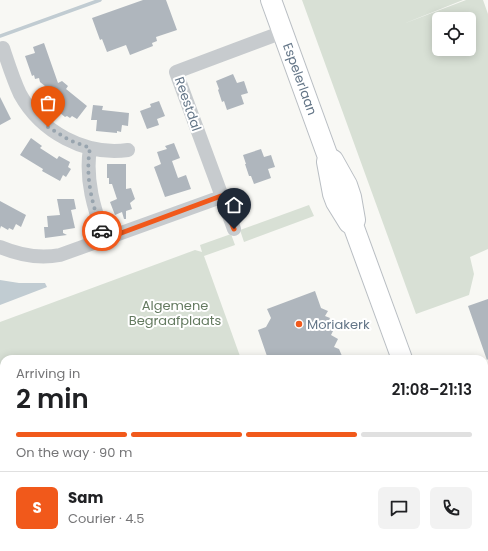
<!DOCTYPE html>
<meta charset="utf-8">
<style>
body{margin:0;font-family:Poppins,sans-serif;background:#f2f2f2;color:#202124;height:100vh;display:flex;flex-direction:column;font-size:15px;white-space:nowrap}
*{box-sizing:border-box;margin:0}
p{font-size:13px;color:#757577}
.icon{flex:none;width:22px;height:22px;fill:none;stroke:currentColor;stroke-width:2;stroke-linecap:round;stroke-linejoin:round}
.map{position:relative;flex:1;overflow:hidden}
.details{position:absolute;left:0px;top:355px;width:488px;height:196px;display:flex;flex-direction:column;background:#fff;border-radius:12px 12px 0 0;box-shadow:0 2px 10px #0003}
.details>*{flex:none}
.controls{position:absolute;left:432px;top:12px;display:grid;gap:8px}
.controls a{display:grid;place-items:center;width:44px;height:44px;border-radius:6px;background:#fff;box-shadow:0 2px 10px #0003;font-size:20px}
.pin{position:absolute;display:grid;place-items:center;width:34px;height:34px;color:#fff;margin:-41px -17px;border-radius:50% 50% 50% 0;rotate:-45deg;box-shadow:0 0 4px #0007}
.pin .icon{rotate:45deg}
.courier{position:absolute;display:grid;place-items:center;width:40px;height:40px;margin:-20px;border:3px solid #f1591b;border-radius:50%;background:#fff;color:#222;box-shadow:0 1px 5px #0007}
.summary em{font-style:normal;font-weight:600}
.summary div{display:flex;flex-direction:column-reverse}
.summary{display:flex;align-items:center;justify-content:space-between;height:68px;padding:0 16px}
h1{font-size:26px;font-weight:600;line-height:30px}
.bar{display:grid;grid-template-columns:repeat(4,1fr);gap:6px 4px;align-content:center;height:48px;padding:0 16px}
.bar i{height:5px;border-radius:3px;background:#e0e0e0}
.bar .active{background:#f1591b}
.bar p{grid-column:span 4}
.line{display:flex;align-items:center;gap:10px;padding:0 16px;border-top:1px solid #e0e0e0}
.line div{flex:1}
.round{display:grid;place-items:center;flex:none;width:42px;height:42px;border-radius:6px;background:#f2f2f2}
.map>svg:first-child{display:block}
</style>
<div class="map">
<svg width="488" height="551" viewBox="0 0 488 551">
<rect width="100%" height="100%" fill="#f8f8f4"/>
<path fill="#e8eae8" d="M488,416V501L484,489V418Z"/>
<path fill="#d8e0d5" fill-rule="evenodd" d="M302,0H463L403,24L466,0H483L488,14V249L470,257L474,274L469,295L416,314ZM439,19H469V49H439Z
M309,205L314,216L244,242L240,230Z
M231,234L235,245L204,256L241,359H4V547H212L213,551H0V322L195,250L202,252L200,245Z"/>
<path fill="#c1ccd2" d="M0,280L19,283H45L47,287L0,305Z"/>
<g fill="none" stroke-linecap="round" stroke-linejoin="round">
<path stroke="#c1ccd2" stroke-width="3.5" d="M0,36L100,0"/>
</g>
<path fill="#afb6bd" d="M143,0H166L177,30L156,37L157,41L152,43L153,46L130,55L126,45L107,52L102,39L100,40L92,18Z
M44,43L58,83L62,81L68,86L66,89L87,106L77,119L72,116L70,118L67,116L65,117L49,104L56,95L40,82L39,78L35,79L34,75L32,76L25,56L35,53L33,47Z
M233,74L237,83L244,81L248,93L241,95L244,104L227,110L224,101L222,102L218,90L219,89L216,81Z
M0,97L11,119L0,125Z
M159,101L165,116L157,119L159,125L147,129L140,111L151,107L150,104Z
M93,105L103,106L102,110L129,113L128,126L122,125L121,132L117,131V133L96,131L97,120H91Z
M31,138L42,146L40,148L57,159L59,156L70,162L68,167L71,169L66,177L63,175L60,181L42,171L43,169L20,155Z
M174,143L180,158L172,161L178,178L186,175L191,189L165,197L154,167L161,164L157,152L167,149L165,146Z
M261,149L264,157L271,155L275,167L268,169L271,178L254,184L251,176H249L245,164H246L243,155Z
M107,164H126V189L131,188L135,199L130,203L132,209L126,211V219H124L122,212L115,215L110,202L117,199L112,184H109V178H107Z
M57,199H74L76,209L71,210L75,228L63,230V233L67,235L45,238L44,227H48L47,216L60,215Z
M0,201L26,215L21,227L16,224L13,230L9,228L8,230L1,226L0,229Z
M315,291L321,308L328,311L325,316L330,318L327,325L334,329L331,335L338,339L334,347L339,349L342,356L334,359H268L258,330L266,327L271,318L267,309Z
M488,299V359L487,360L468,306Z"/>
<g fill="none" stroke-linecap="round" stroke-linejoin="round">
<g stroke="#b9bec3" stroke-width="22">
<path id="secondary" d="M271,0L328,157L333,160L347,185L351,197L355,220L353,225L402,359
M328,157L327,162L333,194L336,202L349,223L353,225
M471,547L472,551"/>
</g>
<path stroke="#c7cbce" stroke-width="14" d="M3,48C8,63 13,79 20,94C41,132 85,156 128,150
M90,148C85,180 94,209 105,239
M234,229L176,72L283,32
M0,247C19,255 40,259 60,255L221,197"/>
<use href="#secondary" stroke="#fff" stroke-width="20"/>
</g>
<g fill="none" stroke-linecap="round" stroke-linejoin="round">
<path stroke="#98a4ae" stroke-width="4" stroke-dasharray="0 7.2" d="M48,127L69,140L90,148C85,177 92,204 102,231"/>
<path stroke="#f1591b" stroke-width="5" d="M102,231L105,239L221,196L234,229"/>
</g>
<circle fill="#f1591b" stroke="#fff" stroke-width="1.5" cx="299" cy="324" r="4"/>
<g text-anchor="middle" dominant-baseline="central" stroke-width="4" stroke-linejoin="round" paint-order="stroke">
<g font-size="13" fill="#647688" stroke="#fff">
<text transform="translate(300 79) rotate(70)">Espelerlaan</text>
<text transform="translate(188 104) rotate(71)">Reestdal</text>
</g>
<g font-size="13" fill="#647a60" stroke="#fff">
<text x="175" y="305">Algemene<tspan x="175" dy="15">Begraafplaats</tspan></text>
</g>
<g font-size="13" fill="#647688" stroke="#fff" text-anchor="start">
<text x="307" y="324">Moriakerk</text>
</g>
</g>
</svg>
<div class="controls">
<a><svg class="icon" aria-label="locate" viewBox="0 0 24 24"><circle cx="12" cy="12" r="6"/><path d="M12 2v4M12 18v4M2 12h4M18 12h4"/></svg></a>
</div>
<div class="pin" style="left:48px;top:127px;background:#ea580c"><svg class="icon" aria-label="bag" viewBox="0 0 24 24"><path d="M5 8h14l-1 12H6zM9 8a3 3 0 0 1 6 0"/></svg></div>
<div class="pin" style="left:234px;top:229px;background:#1f2937"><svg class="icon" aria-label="home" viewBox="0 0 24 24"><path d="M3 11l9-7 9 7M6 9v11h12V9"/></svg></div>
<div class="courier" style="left:102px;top:231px"><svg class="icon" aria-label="car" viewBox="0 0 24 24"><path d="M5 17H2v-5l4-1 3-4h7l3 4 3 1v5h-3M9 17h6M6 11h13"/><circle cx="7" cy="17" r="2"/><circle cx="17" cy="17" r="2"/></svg></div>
<section class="details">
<div class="summary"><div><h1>2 min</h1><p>Arriving in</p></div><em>21:08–21:13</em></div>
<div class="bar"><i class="active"></i><i class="active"></i><i class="active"></i><i></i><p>On the way · 90 m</p></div>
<div class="line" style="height:72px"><b class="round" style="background:#f1591b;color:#fff">S</b><div><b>Sam</b><p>Courier · 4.5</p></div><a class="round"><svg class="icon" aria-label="chat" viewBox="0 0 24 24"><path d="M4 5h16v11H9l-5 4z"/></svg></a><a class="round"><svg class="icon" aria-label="phone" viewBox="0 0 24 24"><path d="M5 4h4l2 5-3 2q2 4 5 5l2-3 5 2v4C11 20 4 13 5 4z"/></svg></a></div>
</section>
</div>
